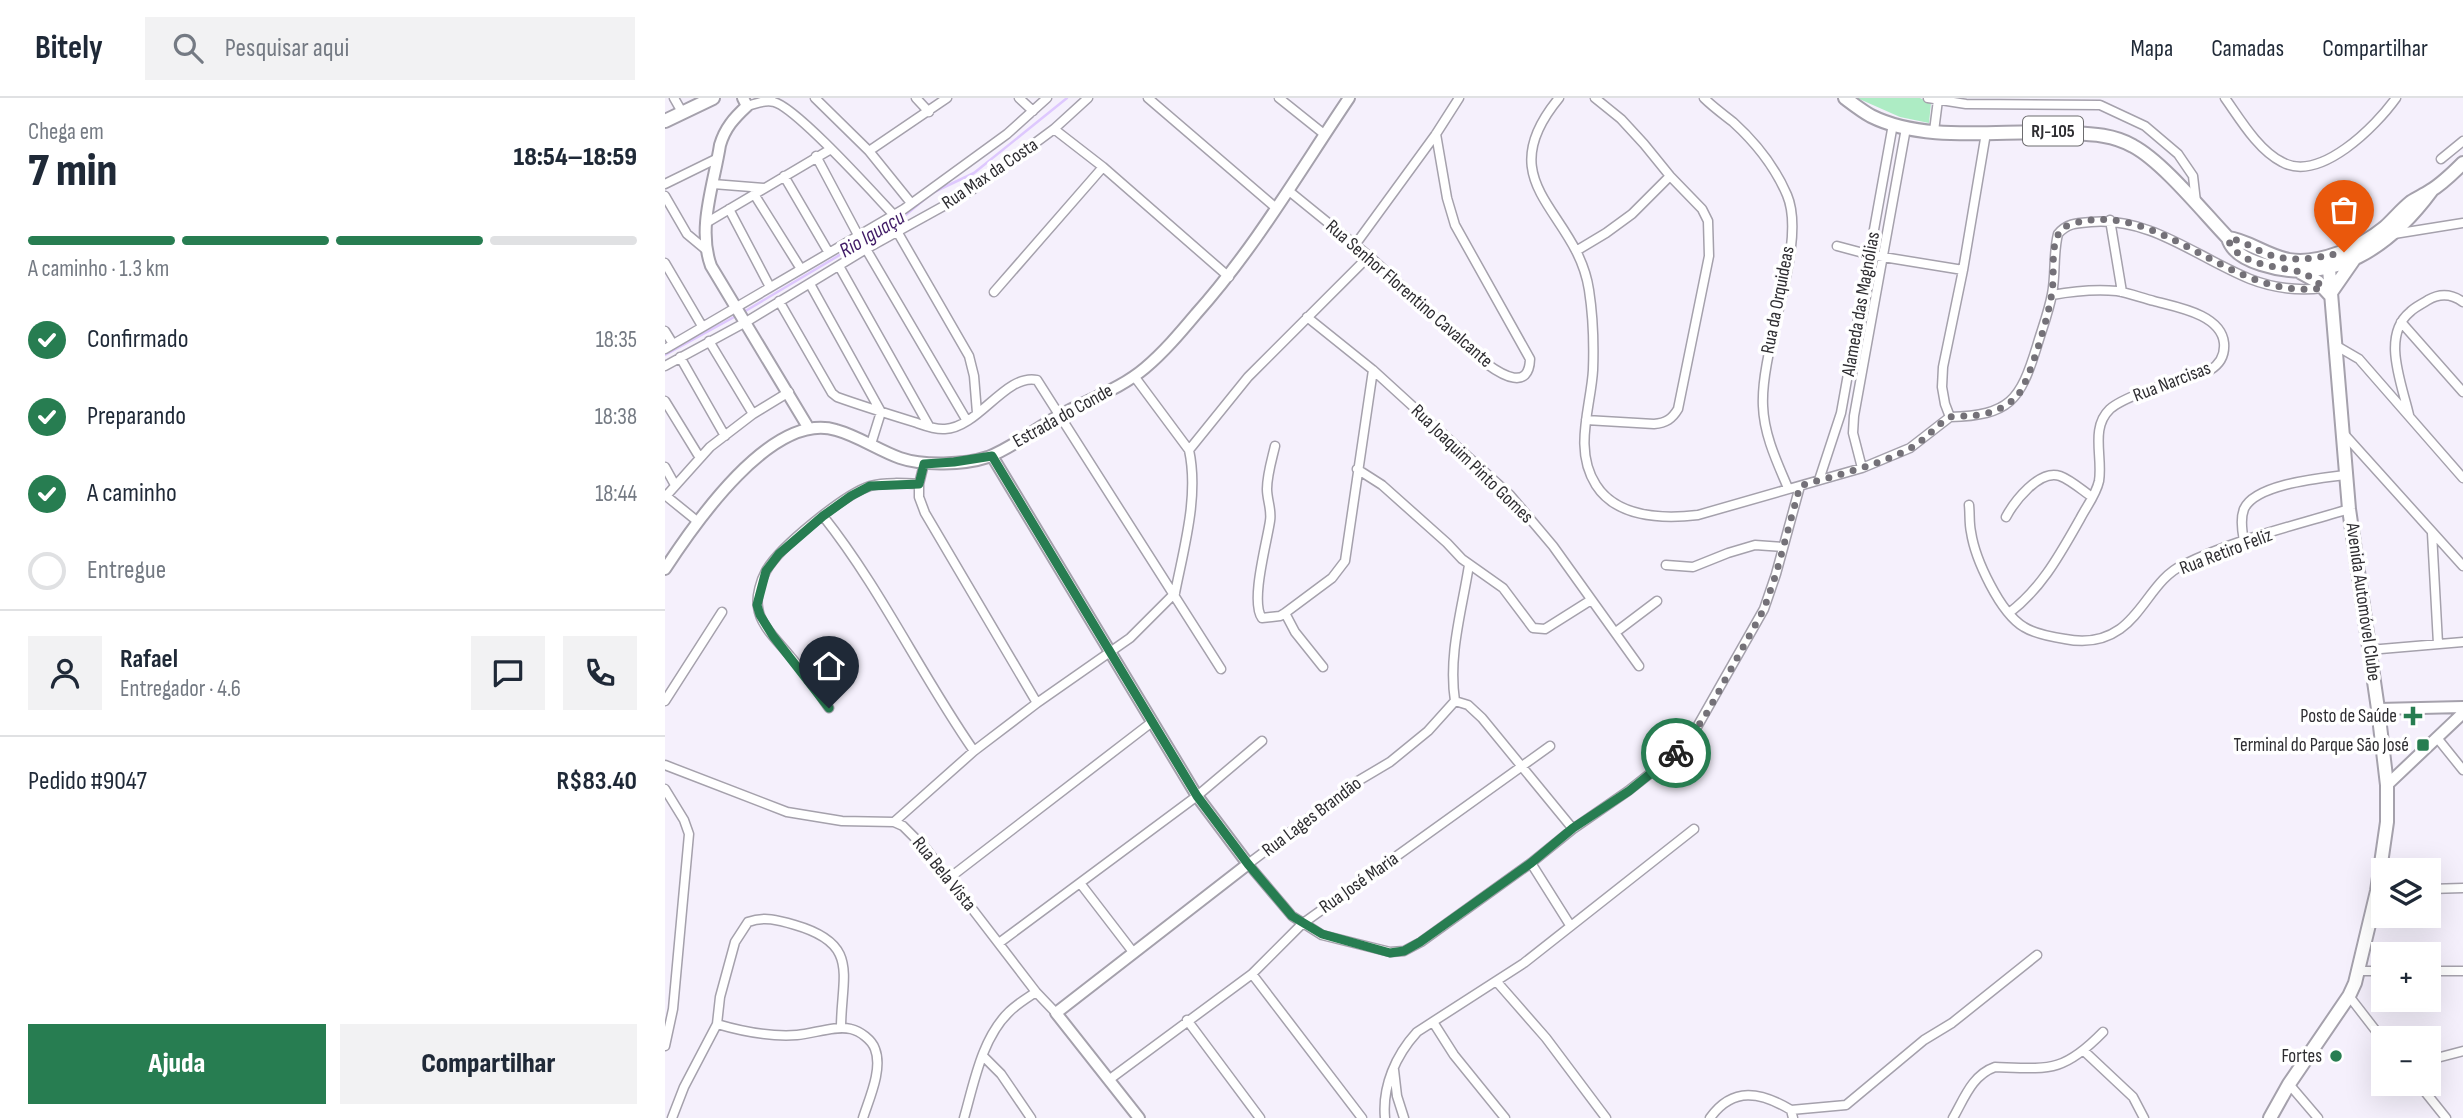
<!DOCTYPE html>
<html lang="pt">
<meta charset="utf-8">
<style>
body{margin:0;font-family:"Sofia Sans Condensed",sans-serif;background:#f2f2f3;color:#1f2937;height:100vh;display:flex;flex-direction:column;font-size:26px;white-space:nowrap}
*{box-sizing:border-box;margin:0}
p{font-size:23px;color:#747a83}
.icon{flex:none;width:38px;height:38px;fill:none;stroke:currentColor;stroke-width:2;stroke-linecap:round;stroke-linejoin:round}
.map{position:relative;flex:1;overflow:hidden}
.sheet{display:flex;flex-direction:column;background:#fff;width:665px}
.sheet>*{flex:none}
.fabs{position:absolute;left:1706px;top:760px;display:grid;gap:14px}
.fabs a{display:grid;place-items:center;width:70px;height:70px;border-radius:0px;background:#fff;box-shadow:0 7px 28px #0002;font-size:35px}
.pin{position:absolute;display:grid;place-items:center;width:60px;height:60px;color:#fff;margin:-72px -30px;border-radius:50% 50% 50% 0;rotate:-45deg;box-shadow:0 0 7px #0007}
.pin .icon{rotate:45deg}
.courier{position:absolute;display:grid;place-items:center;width:70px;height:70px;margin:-35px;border:5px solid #277d51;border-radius:50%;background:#fff;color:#222;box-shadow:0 2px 9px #0007}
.summary em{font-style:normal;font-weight:800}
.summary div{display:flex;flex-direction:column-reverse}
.summary{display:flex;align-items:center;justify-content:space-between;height:119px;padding:0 28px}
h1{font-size:46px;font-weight:800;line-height:52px}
.bar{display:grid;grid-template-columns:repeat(4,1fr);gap:10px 7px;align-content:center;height:84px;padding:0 28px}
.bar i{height:9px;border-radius:5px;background:#e0e1e3}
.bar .active{background:#277d51}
.bar p{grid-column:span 4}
.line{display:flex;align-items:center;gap:18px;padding:0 28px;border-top:2px solid #e0e1e3}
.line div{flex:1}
.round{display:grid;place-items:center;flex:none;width:74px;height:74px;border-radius:0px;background:#f2f2f3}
ol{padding:0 28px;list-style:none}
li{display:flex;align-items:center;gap:21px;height:77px}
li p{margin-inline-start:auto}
li .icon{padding:7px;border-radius:50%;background:#277d51;color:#fff;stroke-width:4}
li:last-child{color:#747a83}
li i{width:38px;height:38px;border:4px solid #e0e1e3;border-radius:50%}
.primary-button{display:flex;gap:14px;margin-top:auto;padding:14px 28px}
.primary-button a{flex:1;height:80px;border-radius:0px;background:#277d51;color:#fff;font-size:28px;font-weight:800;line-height:80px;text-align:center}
.primary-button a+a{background:#f2f2f3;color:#1f2937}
header{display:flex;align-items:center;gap:42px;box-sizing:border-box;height:98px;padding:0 35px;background:#fff;border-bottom:2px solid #e0e1e3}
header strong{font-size:33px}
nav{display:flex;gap:38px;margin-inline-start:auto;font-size:24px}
.search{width:490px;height:63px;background:#f2f2f3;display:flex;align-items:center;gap:18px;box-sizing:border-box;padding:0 24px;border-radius:0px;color:#747a83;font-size:26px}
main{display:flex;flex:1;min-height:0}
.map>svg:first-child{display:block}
</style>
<header>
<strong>Bitely</strong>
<div class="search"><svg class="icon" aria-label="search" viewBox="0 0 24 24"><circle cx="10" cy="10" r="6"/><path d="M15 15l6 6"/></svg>Pesquisar aqui</div>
<nav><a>Mapa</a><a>Camadas</a><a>Compartilhar</a></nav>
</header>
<main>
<section class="sheet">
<div class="summary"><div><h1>7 min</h1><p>Chega em</p></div><em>18:54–18:59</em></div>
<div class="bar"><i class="active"></i><i class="active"></i><i class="active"></i><i></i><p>A caminho · 1.3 km</p></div>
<ol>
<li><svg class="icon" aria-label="check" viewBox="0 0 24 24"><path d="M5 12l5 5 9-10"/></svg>Confirmado<p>18:35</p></li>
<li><svg class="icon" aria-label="check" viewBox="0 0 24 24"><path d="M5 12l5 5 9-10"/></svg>Preparando<p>18:38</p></li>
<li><svg class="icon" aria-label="check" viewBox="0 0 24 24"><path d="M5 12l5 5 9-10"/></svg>A caminho<p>18:44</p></li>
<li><i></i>Entregue</li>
</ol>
<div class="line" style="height:126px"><a class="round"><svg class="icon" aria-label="person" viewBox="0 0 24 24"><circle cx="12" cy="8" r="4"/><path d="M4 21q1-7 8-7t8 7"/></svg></a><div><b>Rafael</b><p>Entregador · 4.6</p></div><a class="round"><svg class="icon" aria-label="chat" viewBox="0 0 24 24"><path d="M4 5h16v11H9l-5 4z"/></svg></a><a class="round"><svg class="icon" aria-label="phone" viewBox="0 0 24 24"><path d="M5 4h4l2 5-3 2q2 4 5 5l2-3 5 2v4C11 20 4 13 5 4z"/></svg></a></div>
<div class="line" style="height:91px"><div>Pedido #9047</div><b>R$83.40</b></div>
<div class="primary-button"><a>Ajuda</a><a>Compartilhar</a></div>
</section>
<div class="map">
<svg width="1798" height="1020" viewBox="0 0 1798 1020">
<rect width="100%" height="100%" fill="#f5f0fc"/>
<path fill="#adecc4" d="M1192,0H1255L1266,5L1264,25L1235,19Z"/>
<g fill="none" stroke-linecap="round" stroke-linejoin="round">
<path stroke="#dec8fe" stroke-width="2.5" d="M269,94L309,75L402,0
M77,215L237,120L261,100
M0,257L71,218"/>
<g stroke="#a5a1ac" stroke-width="11">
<path id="street" d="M9,0L17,14
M150,0L204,53L246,105
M251,0L264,14
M354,0L368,13
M483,0L611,110
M614,0L659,36
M894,0C822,87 912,112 924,192C928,218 929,245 928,272C926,309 908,351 931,387C952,420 998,421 1033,417L1197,370L1245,350L1285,319
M1039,0C1048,9 1058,16 1068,24C1090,44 1110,69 1122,97C1143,146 1095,249 1098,308C1099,337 1112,364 1123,390
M1263,0L1301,6L1435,7L1480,28L1513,56L1528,78L1531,104
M1560,0C1575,21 1593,52 1617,64C1655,85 1711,28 1731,0
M82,8C91,6 100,1 109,4C132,10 209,96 229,117
M389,31L438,69L564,179
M1269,33L1273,2
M204,53L282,0
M151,58L193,137
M1776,61L1798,43
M119,78L164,155
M0,86L53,60
M48,86L99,90
M624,93L704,158L822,266C837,277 864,293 865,261L790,127L782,100L771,36
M89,96L136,171
M0,98L22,136L40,151
M64,111L105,189
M1445,122L1457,194
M41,125L166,51
M233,135L304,258L309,278L312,315
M1729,136L1798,125
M690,147L771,36L794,0
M1172,148L1206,157L1298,172
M201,151L302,323
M911,153L941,135L967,116L1005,78
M0,165L37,228
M174,168L264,328
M145,186L216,314L206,346
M329,194L438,69
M114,203L167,295L172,299C197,308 223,316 249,324C258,327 270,332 280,331C313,330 341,275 372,282L556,571
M642,219L708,272L845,397L888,448L974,568
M1736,224L1798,294
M0,233L8,246
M44,243L88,316
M1670,247L1694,261L1798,380
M0,251L239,111L342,36L382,0
M15,259L60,338
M0,268L81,224L201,151L304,94L389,31L423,0
M469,278L524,352
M0,303L35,360
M1744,317C1737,286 1716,238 1745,214C1750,209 1757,206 1763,202C1775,195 1787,196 1798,204
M1285,319C1345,317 1355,303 1372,248C1377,231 1384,213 1387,196C1391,176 1388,156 1393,136C1402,125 1413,125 1426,124C1486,119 1531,159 1585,181C1608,190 1634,193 1658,190
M1285,319L1280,306L1277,289L1278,269L1298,172L1321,35
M921,322L989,326C1001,325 1007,321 1013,311L1044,158L1043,123L1037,111L1005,78L979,46L956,21L930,0
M1679,336L1798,468
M610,348C607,361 602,377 602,391C602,402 607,412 605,423C602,444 585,504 597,520L615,518L620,515L667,480L680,463L708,272
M0,369L10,387
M1197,370L1188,335L1189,318L1241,30
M692,371L717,387L782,445L797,461L838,490L868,530L880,531L926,502
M1154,382L1176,315L1228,26
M254,386V399L260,415L372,605
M0,397L32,423
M1,398L45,349L88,316L124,294
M1304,407C1305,416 1304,425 1306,434C1310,461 1335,515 1359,529C1370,536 1387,539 1400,541C1420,545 1438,543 1455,531C1479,514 1491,479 1518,467C1570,441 1629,428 1684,411
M158,418C216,491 256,577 309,653
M1341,419C1349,404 1374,371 1395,378C1406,382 1418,393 1427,399
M1767,435L1773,546
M1579,443C1577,433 1575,421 1579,411C1590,386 1656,380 1680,377
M804,467C797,512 783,557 790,603L763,633L725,664L693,683L583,766L627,818L657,837L725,854L739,853L756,844L866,765L908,731L963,693L1011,655L1028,636L1099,511L1111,476L1135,388
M1001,467L1028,469L1063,455L1090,447L1117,449
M510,495C519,449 534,398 524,352L583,279L704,158
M620,515L630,534L658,569
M1344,515C1377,490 1395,456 1415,421C1421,409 1431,397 1434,383C1438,359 1425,330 1445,311C1462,296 1521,279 1545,272C1555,266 1560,257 1559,245C1556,216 1511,209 1489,203C1477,200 1464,195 1452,193C1430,191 1409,193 1387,197
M951,534L992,503
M1704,552L1798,544
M0,603L57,514
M790,603L803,607L817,620L908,731
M164,610C152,592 139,574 125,558C114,544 95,528 93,509C91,498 96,482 101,473C114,449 180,396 205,388C220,384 238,385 254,386L259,366
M1773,641L1798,672
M0,667L122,714L177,723L229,724L238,728L262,752L371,894L391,915
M0,691L19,722L24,736L8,911L0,948
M229,724L309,653L372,605L465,540L510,495
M866,765L905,827
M283,781L487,624
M415,785L468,854
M1764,791L1798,790
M334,845L532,698L597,643
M1693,873H1718
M1764,873H1798
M587,876L697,1020
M832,884L881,940L941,1020
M1684,898L1718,942
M522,922L595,1020
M768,924L789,957L840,1020
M52,926C79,934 104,939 132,937C148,936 170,927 186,931C195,933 207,942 210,951C218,971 204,1001 198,1020
M1419,953L1468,999L1479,1020
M318,958L336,976L366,1020
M1764,962L1798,953
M729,972L732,998L739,1020
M445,981L587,876L637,826L885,648
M1753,985L1781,1020
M1624,986L1653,1020
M1126,1012L1181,1007L1259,942L1287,925L1372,857
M7,1020L19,989L52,926L55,899L70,844L83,824C99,818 113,822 130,827C196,846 176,878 176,930
M299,1020C309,985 317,940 344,914C352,906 362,900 371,894
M720,1020C717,988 731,957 752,934L859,865L1029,731
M1045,1020C1068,988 1096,994 1126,1012L1128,1020
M1288,1020C1299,1001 1307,977 1330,969C1384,971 1398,975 1438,934"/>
</g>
<g stroke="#a5a1ac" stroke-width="14">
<path id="secondary" d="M78,0L82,8C69,20 60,30 55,47C49,86 32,130 46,168L143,329
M327,358L532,698L583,766L391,915L474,1020
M0,471C30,425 107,313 171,332C193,338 213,352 235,360C258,368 299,367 323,359C347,350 370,331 392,319C421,302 454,292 480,270C499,254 515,235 531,216C590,150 634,74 684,0
M1713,611L1798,609
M1722,687L1798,615"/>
</g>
<g stroke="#a5a1ac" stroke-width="16">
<path id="primary" d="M1180,0C1188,6 1197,13 1206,18C1264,47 1343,30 1406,35C1428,36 1449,37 1468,48C1498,64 1539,115 1563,140C1567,155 1583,162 1596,166C1668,189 1725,149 1767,92
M0,23L48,0
M1563,140C1582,142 1602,158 1624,162C1654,167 1696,149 1719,130C1728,122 1736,112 1746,104C1752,100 1759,97 1765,93C1777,86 1788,75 1798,65
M1635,174L1653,184L1665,197
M1665,196L1690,160
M1605,1020L1624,986L1684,898L1690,885L1712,793L1722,724V687L1713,611L1684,411L1664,171"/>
</g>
<use href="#street" stroke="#fff" stroke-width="8"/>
<use href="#secondary" stroke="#fff" stroke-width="10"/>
<use href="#primary" stroke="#fff" stroke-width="12"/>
</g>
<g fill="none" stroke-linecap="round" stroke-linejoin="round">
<path stroke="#747178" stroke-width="7" stroke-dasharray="0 12.6" d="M1011,655L1028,636L1043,613L1099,511L1111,476L1135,388C1171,377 1212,368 1246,350C1260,342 1270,329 1283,320C1289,317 1297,318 1304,318C1323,317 1344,310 1355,294C1366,277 1385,214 1387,193C1390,175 1385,150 1394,135C1396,130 1401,128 1406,126C1496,99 1564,204 1658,190C1652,183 1644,177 1635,174C1613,168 1572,168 1563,141C1576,141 1584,148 1595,153C1623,166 1649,161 1679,154"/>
<path stroke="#277d51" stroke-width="9" d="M164,610L108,538L95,517L92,507L101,473L114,456L158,418L186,398L205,388L254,386L259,366L289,364L327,358L532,698L583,766L627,818L657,836L725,855L739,853L755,844L866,765L908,730L964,693L1011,655"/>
</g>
<g fill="#277d51" stroke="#fff" stroke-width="2.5">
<path d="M1744.5 607.5h7v7h7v7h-7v7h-7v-7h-7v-7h7z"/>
<rect x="1751" y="640" width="14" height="14" rx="3.5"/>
<circle cx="1671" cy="958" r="7"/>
</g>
<g text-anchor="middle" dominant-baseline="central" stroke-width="7" stroke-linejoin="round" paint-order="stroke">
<rect fill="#fff" stroke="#6d6c6f" stroke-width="2" x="1358" y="18.5" width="60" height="29" rx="5"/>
<g font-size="18" font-weight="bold" fill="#2e2d31">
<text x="1388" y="33">RJ-105</text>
</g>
<g font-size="19" fill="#2e2d31" stroke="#fff">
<text transform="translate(325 76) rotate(-34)">Rua Max da Costa</text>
<text transform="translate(744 196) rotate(41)">Rua Senhor Florentino Cavalcante</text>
<text transform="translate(1113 202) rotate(-79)">Rua da Orquideas</text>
<text transform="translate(1196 206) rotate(-80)">Alameda das Magnólias</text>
<text transform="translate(1507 284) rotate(-21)">Rua Narcisas</text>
<text transform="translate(398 318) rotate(-29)">Estrada do Conde</text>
<text transform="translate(807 366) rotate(44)">Rua Joaquim Pinto Gomes</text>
<text transform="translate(1561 454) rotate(-21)">Rua Retiro Feliz</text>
<text transform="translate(1698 504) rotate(82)">Avenida Automóvel Clube</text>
<text transform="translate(647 719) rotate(-37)">Rua Lages Brandão</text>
<text transform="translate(279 776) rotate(51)">Rua Bela Vista</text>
<text transform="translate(694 785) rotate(-35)">Rua José Maria</text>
</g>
<g font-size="19" fill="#2e2d31" stroke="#fff" text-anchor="end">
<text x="1732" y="618">Posto de Saúde</text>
<text x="1744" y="647">Terminal do Parque São José</text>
<text x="1657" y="958">Fortes</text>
</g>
<g font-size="21" font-style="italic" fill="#401b66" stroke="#fff">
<text transform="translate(207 136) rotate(-31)">Rio Iguaçu</text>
</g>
</g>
</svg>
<div class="fabs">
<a><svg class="icon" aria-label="layers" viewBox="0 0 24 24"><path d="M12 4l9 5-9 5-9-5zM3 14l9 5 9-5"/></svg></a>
<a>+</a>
<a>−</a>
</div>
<div class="pin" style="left:1679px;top:154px;background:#ea580c"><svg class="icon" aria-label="bag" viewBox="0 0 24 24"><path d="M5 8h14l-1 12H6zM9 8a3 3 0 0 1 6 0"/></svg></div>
<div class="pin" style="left:164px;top:610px;background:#1f2937"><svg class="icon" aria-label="home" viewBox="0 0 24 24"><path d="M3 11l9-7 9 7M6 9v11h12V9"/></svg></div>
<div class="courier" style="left:1011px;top:655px"><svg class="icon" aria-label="bike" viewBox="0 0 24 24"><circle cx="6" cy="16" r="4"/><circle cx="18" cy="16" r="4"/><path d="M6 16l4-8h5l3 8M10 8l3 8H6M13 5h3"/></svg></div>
</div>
</main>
